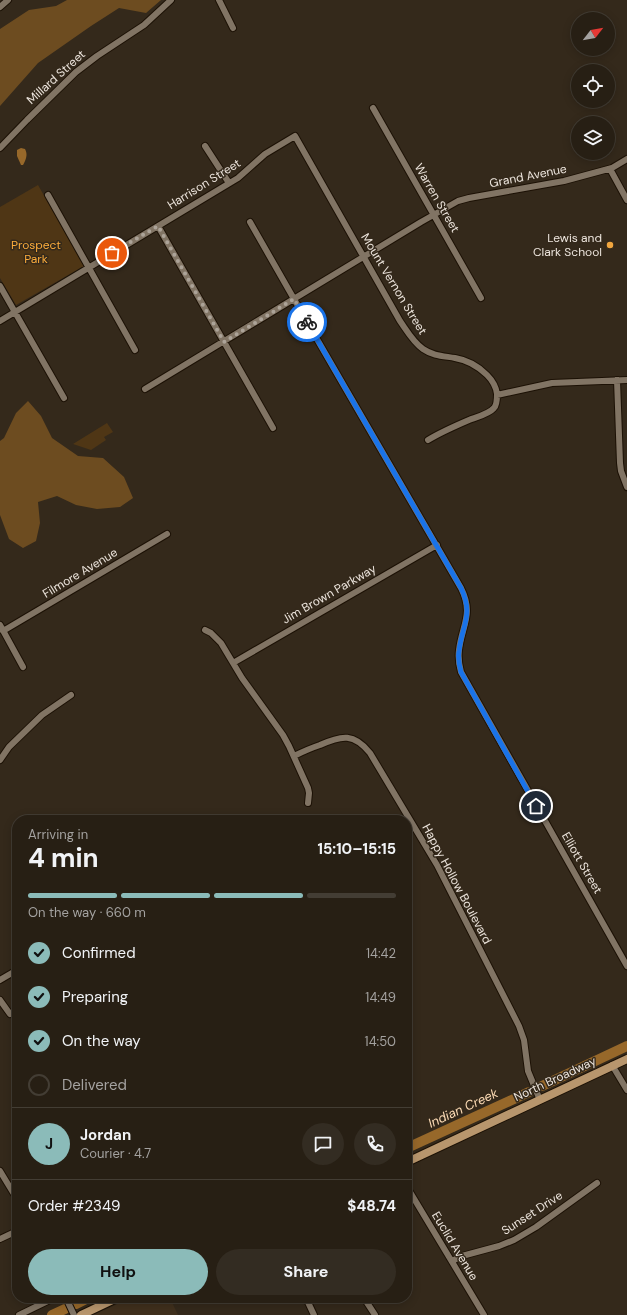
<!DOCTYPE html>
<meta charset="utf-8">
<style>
body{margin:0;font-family:"DM Sans",sans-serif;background:#332c22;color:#f1f3f6;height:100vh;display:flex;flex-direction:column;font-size:15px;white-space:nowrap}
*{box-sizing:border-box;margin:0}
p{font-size:13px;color:#a4a2a0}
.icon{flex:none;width:22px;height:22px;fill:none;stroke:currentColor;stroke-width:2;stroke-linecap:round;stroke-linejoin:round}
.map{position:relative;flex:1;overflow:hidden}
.panel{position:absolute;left:12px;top:815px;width:400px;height:488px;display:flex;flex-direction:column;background:#271f14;border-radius:16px;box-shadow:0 2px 10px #0003,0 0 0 1px #433d34}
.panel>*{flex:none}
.needle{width:26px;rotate:59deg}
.buttons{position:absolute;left:571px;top:12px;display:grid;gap:8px}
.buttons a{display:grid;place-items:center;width:44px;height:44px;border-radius:50%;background:#271f14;box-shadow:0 2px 10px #0003,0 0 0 1px #433d34;font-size:20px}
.pin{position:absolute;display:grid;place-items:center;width:34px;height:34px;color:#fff;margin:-17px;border:2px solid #fff;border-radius:50%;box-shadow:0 1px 4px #0007}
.courier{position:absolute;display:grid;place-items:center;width:40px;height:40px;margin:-20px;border:3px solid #1a73e8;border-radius:50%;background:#fff;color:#222;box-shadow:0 1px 5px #0007}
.headline em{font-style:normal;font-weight:700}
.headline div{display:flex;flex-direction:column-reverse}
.headline{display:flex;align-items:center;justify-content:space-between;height:68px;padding:0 16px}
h1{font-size:26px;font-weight:700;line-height:30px}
.bar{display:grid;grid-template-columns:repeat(4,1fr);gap:6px 4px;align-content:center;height:48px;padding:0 16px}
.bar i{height:5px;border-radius:3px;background:#433d34}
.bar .current{background:#8bbbb9}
.bar p{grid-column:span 4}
.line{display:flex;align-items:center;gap:10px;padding:0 16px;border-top:1px solid #433d34}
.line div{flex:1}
.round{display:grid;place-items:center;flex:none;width:42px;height:42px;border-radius:21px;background:#332c22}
ol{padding:0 16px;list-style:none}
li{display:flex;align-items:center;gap:12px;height:44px}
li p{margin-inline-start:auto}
li .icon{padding:4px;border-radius:50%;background:#8bbbb9;color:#111;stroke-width:4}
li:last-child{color:#a4a2a0}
li i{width:22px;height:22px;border:2px solid #433d34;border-radius:50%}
.primary-button{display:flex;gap:8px;margin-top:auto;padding:8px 16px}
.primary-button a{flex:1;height:46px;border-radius:24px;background:#8bbbb9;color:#111;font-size:16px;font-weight:700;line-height:46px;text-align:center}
.primary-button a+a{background:#332c22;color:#f1f3f6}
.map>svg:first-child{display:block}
</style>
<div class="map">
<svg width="627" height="1315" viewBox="0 0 627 1315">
<rect width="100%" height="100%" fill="#34291b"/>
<path fill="#40301d" d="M131,1298H170L178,1315H93Z"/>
<path fill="#4f3615" d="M38,185L84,266L16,305L0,278V207Z
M107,423L113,432L104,437L106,440L91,450L73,444Z"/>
<path fill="#6d4c20" d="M67,0H161L146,13L119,8L91,26L38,63L0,106V29L29,10L56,6Z
M28,401L41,416L52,438L78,456L103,458L124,477L133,498L120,507L97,509L76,505L57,496L38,502L40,523L36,541L23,548L9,539L0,515V441L4,438L16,413Z"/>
<path fill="#97682a" d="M21,148L25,149C28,154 26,160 23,165H21L17,156V150Z"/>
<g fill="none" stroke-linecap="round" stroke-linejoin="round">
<path stroke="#97682a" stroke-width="10" d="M542,1086L627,1046
M407,1148L529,1092
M76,1304L88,1298
M52,1315L65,1309"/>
<g stroke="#1c1105" stroke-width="8">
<path id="minor" d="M219,0L233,28
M0,7L8,0
M373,108L481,298
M205,146L229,183
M0,148L27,120L76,72L97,56L144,25L171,0
M610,169L627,200
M48,195L135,350
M250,222L314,334L461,588C474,614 462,625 459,650C458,658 459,665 461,672L627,966
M158,226L273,428
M0,286L64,398
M0,321L238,178L265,154L295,136L400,321C407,331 413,342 423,349C433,356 444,356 455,358C467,360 478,366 487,375C492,380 496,386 497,394C497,398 497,405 494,408C489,414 477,417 469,420C455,426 441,432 428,440
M617,380L620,463L621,471L627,487
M145,389L421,222L458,201L469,198L564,181L612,168L627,159
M497,395L552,383L627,380
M0,625L23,667
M205,630L211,633L221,643L242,678L283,735L289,746L308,788L309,793L308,803
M3,631L167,534
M233,663L437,545
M294,756C302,752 311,748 320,745C342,735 354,733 370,753L437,865L519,1026L524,1040L528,1071L540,1100
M0,760L9,747L42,715L71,695
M0,980L17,970
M0,1000L10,1014
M612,1065L627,1090
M0,1171L17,1199
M407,1187L484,1315
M0,1239L17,1231
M452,1261L462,1256L499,1246L514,1240L536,1227L597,1183
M66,1298L74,1315
M306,1298L314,1315
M364,1298L375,1315
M19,1315L54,1298"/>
</g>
<g stroke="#1c1105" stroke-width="10">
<path id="major" d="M407,1162L627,1059
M81,1315L117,1298"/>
</g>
<use href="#minor" stroke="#817464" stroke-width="6"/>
<use href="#major" stroke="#b8966d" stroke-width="8"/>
</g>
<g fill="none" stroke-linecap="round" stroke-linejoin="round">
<path stroke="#aca398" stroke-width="4" stroke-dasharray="0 7.2" d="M112,253L158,226L224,342L294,299L307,322"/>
<path stroke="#1a73e8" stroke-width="5" d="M307,322L461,588C474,615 462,625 459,651C458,658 459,665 461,672L536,806"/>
</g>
<circle fill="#f1a63f" stroke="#34291b" stroke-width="1.5" cx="610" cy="245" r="4"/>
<g text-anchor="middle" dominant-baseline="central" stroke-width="3" stroke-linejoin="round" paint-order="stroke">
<g font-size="12" fill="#ece4dc" stroke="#34291b">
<text transform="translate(56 77) rotate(-42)">Millard Street</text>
<text transform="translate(528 176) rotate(-11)">Grand Avenue</text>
<text transform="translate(204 184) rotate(-32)">Harrison Street</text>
<text transform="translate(437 198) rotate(60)">Warren Street</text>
<text transform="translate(394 284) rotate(59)">Mount Vernon Street</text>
<text transform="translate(80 573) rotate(-31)">Filmore Avenue</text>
<text transform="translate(329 594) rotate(-30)">Jim Brown Parkway</text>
<text transform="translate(582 863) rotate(60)">Elliott Street</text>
<text transform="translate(457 884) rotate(62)">Happy Hollow Boulevard</text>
<text transform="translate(555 1079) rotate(-25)">North Broadway</text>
<text transform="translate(532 1213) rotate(-33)">Sunset Drive</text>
<text transform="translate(455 1246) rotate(59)">Euclid Avenue</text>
</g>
<g font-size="12" fill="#ece4dc" stroke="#34291b" text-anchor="end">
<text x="602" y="238">Lewis and<tspan x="602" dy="14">Clark School</tspan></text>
</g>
<g font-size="12" fill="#fcac3b" stroke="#34291b">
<text x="36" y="245">Prospect<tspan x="36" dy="14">Park</tspan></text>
</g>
<g font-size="13" font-style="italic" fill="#fcdbb5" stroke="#34291b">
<text transform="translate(463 1108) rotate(-25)">Indian Creek</text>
</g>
</g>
</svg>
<div class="buttons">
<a><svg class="needle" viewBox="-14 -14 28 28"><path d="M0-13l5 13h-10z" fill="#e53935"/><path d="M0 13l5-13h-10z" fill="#a4a2a0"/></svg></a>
<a><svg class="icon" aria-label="locate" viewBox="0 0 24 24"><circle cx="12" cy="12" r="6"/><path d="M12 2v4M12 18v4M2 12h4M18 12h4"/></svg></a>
<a><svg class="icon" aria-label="layers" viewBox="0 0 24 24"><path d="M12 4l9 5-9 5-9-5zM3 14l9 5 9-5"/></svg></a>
</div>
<div class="pin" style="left:112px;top:253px;background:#ea580c"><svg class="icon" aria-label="bag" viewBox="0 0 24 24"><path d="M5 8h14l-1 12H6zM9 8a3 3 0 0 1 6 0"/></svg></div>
<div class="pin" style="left:536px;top:806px;background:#1f2937"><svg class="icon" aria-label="home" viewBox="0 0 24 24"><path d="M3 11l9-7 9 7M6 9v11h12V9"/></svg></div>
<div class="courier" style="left:307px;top:322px"><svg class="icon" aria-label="bike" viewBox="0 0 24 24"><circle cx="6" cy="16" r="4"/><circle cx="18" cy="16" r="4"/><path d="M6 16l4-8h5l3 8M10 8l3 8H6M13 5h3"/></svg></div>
<section class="panel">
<div class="headline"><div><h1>4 min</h1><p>Arriving in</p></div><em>15:10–15:15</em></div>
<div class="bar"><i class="current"></i><i class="current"></i><i class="current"></i><i></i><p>On the way · 660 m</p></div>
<ol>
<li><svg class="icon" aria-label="check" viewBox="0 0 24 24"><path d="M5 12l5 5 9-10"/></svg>Confirmed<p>14:42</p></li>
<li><svg class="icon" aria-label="check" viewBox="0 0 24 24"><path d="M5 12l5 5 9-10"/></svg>Preparing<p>14:49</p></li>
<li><svg class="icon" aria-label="check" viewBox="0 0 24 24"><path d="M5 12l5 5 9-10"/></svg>On the way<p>14:50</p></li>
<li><i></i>Delivered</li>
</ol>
<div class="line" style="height:72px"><b class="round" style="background:#8bbbb9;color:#111">J</b><div><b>Jordan</b><p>Courier · 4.7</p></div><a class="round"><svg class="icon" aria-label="chat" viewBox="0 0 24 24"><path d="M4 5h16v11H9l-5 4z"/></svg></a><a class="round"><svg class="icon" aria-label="phone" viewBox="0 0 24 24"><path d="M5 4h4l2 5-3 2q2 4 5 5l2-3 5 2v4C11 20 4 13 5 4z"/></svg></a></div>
<div class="line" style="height:52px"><div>Order #2349</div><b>$48.74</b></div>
<div class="primary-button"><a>Help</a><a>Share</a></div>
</section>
</div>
